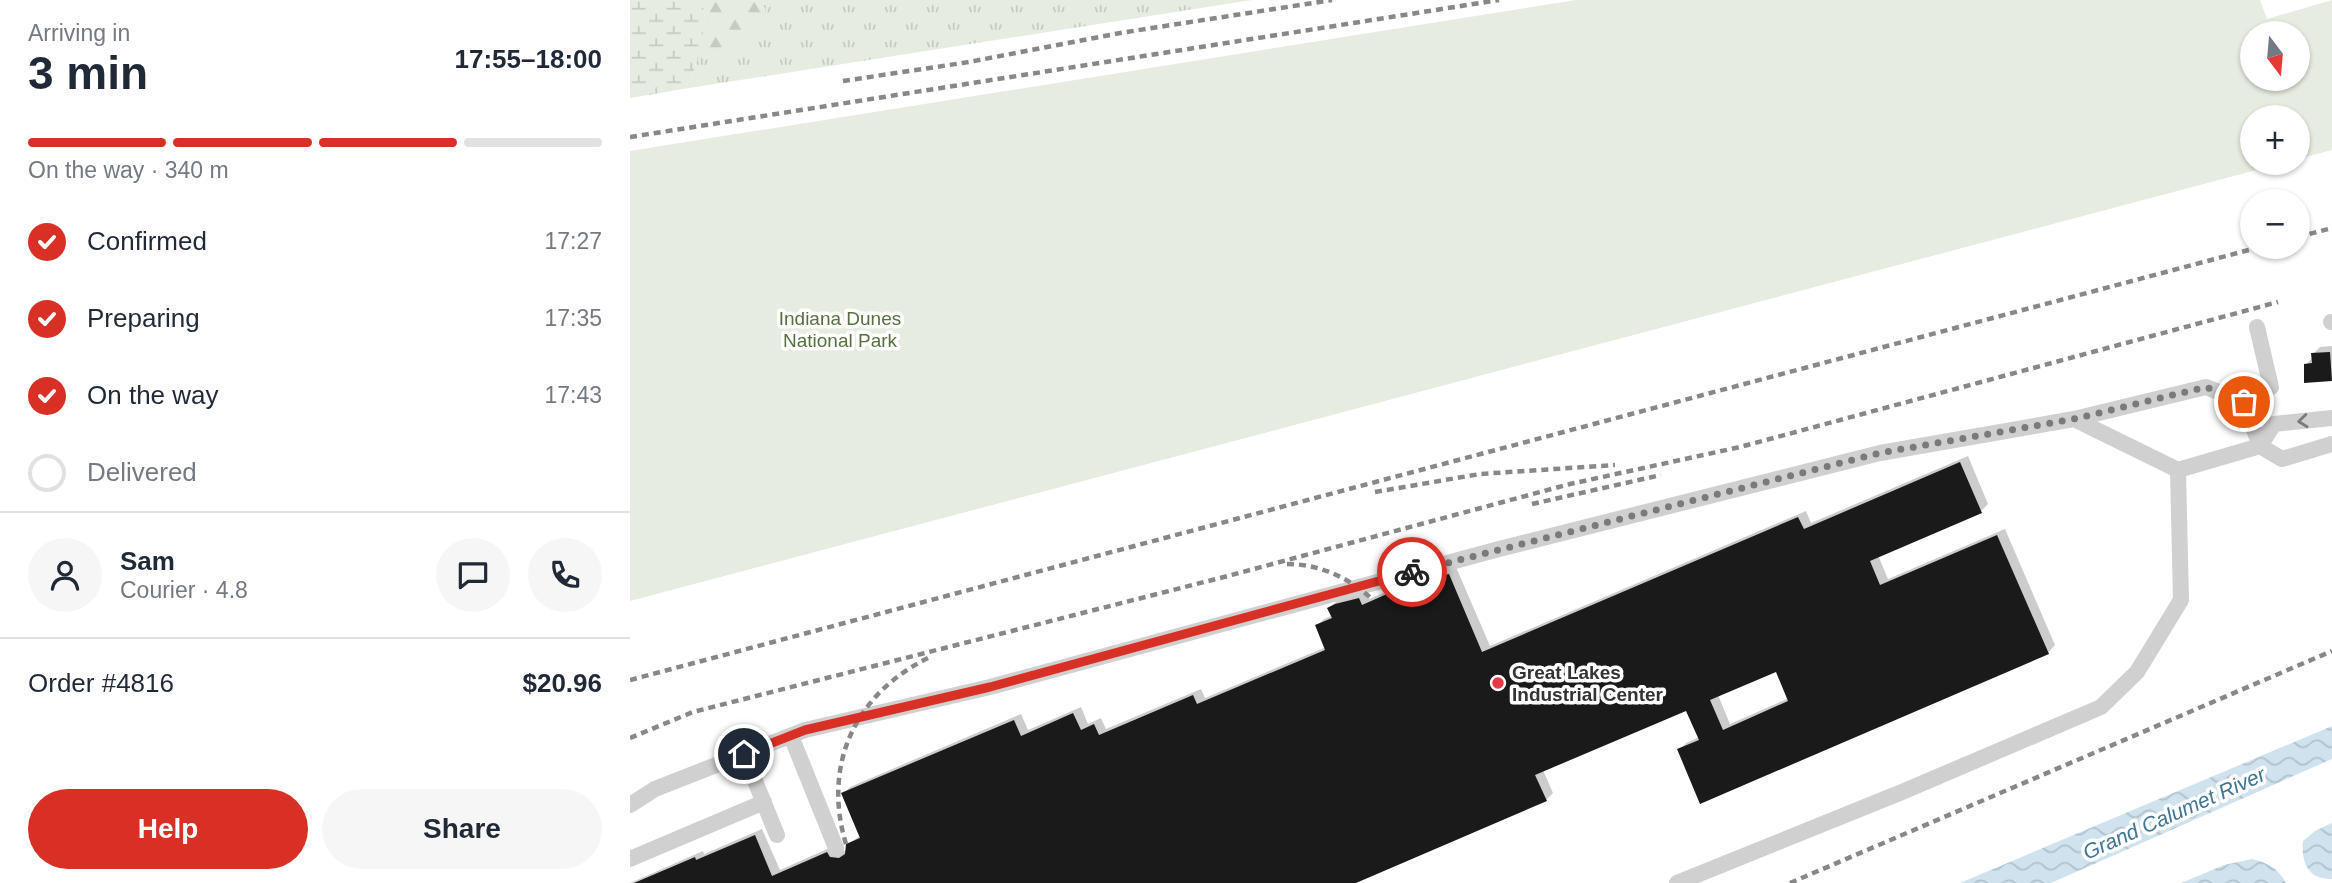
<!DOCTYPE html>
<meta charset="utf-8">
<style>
body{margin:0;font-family:Arial,sans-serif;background:#f6f6f7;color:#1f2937;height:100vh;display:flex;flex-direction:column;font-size:26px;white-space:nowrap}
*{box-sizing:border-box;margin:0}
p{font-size:23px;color:#747a83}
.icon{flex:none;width:38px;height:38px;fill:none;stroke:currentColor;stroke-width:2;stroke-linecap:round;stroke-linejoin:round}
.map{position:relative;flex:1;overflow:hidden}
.sheet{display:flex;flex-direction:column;background:#fff;width:630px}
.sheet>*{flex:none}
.needle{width:46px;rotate:164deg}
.controls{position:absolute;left:1610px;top:21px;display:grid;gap:14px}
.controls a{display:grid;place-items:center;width:70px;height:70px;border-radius:50%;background:#fff;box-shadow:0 2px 5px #0004;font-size:35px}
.pin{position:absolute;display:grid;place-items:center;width:60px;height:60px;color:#fff;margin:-30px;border:4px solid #fff;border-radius:50%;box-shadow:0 2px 7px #0007}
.courier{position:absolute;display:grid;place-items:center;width:70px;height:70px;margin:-35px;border:5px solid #d93025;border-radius:50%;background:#fff;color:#222;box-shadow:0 2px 9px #0007}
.head em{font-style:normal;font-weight:600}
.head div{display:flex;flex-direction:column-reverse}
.head{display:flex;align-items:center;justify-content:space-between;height:119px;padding:0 28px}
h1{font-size:46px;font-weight:600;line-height:52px}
.bar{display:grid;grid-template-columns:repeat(4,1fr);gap:10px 7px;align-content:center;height:84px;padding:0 28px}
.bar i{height:9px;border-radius:5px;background:#e0e1e3}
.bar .active{background:#d93025}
.bar p{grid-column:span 4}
.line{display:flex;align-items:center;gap:18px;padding:0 28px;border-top:2px solid #e0e1e3}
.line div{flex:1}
.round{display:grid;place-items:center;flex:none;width:74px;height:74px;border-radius:37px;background:#f6f6f7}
ol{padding:0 28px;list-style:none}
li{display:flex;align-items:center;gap:21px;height:77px}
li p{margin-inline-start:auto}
li .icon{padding:7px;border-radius:50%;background:#d93025;color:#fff;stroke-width:4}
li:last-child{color:#747a83}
li i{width:38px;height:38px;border:4px solid #e0e1e3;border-radius:50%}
.cta{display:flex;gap:14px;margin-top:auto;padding:14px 28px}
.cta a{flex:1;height:80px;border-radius:42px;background:#d93025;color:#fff;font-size:28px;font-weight:600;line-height:80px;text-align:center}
.cta a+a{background:#f6f6f7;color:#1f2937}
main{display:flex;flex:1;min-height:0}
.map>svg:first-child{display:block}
</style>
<main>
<section class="sheet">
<div class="head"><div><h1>3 min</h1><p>Arriving in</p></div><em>17:55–18:00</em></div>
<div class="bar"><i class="active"></i><i class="active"></i><i class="active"></i><i></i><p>On the way · 340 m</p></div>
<ol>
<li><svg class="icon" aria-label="check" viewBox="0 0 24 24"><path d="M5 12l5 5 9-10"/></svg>Confirmed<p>17:27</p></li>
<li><svg class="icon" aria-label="check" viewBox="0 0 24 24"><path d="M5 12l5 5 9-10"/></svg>Preparing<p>17:35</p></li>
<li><svg class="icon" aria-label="check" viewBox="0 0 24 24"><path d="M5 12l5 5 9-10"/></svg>On the way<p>17:43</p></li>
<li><i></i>Delivered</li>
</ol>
<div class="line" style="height:126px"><a class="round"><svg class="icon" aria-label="person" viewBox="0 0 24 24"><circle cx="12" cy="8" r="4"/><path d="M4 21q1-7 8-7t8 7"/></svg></a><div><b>Sam</b><p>Courier · 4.8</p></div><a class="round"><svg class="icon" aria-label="chat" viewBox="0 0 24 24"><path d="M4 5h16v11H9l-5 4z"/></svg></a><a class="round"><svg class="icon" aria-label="phone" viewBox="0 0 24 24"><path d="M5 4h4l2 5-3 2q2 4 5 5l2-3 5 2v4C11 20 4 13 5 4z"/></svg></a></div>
<div class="line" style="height:91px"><div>Order #4816</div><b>$20.96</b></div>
<div class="cta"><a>Help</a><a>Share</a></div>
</section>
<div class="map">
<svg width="1702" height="883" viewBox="0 0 1702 883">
<defs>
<pattern id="grass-tufts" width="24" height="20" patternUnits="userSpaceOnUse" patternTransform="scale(1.75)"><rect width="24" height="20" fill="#e6ecdf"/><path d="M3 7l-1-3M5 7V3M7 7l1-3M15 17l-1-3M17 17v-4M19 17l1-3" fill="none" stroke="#c6cbc0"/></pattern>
<pattern id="forest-firs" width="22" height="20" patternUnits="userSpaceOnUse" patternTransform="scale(1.75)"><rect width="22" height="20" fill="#e6ecdf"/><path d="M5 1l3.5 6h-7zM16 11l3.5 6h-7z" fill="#c6cbc0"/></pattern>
<pattern id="wetland-marsh" width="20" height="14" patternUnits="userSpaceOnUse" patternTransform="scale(1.75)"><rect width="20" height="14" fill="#e6ecdf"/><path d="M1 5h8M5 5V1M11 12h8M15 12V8" fill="none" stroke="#c6cbc0"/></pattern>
<pattern id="water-waves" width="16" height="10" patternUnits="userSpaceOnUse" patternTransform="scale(1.75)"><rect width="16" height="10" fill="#cfe2ee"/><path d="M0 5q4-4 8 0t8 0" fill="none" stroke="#b2c2cd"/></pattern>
</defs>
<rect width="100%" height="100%" fill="#fff"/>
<path fill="url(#grass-tufts)" d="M122,0H622L53,89L62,78L67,59L90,54L135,8Z"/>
<path fill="url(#forest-firs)" d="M72,0H122L135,8L137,26L90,54L67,59L75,18Z"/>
<path fill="url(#wetland-marsh)" d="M0,0H72L75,18L72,41L62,78L53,89L0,98Z"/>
<path fill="#e6ecdf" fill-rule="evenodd" d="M946,0H1630L1637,19L1702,0V150L1668,159V117H1622V163H1653L0,601V151ZM1622,33H1668V79H1622Z"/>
<path fill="url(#water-waves)" d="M1702,726V759L1421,883H1330Z
M1702,823V879C1678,880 1671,862 1673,841L1685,831Z
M1622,859C1638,863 1648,868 1656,883H1551L1594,865Z"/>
<path fill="#0003" fill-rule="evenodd" d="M1702,346V379L1676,381V365L1683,357V354L1690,347Z
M1338,456L1358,504L1351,511L1248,555L1258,579L1375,529L1425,645L1418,653L1049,750L1056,743L1069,737L1057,708L913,770L923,793L916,800L722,883H0L73,851L74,854L132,829L150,870L204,846L207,850L217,851V845L231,835L213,794L220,787L391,714L398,730L451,707L458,724L471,718L476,729L571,689L575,698L696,647L687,626L694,619L703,615L699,608L707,601L736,592L739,599L791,577L826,567L860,646L1176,511L1181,523ZM1147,670L1159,698L1100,724L1088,695Z"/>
<path fill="#1a1a1a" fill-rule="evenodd" d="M1700,352L1702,381L1674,383V364L1682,363L1681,353Z
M1330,462L1352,513L1240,561L1250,585L1367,535L1419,654L1070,804L1047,749L1069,740L1056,711L905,775L917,801L726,883H4L65,857L66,860L125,835L142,876L197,852L200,857L209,858L215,854L216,844L230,838L211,793L384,720L391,736L443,713L451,730L464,724L469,735L563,695L567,704L695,650L685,625L702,618L697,608L705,604L729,598L732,605L782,583L819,574L852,652L1168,517L1174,529ZM1146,672L1158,701L1093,730L1080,700Z"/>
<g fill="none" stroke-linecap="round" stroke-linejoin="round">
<path stroke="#d0d0d0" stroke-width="16" d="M1701,322H1702
M1627,327L1641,387L1614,402L1630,446L1652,459L1702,444
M1444,419L1576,387L1614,402
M161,736L206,848
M114,754L147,835
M0,805L25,789L175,730L360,687L869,549L1250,453L1444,419L1548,470L1630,446L1644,424L1702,418
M0,859L134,802
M1047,883L1272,792L1471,707L1507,672L1551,600L1548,470"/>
<path stroke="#888" stroke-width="4.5" stroke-dasharray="7 5" stroke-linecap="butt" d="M213,81L339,62L490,33L702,0
M0,137L869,0
M1668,237L1702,228
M745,492L850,474L985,465
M902,504L1031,475
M657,564C689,564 718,577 742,599
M0,680L1630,247
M0,738L63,712L594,577L940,484L1110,447L1648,302
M216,844C192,765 225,694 298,658
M1160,883L1702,651"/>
</g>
<defs><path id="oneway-chevron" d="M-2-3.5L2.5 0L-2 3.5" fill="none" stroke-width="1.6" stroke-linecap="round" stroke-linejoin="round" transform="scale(1.75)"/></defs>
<use stroke="#7a7a7a" href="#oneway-chevron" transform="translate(1673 421) rotate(174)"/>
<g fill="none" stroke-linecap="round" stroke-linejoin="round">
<path stroke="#7a7a7a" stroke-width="7" stroke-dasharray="0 12.6" d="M782,572L1250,453L1444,419L1576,387L1614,402"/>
<path stroke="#d93025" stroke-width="9" d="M114,754L175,730L360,687L782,572"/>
</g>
<circle fill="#e63946" stroke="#fff" stroke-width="2.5" cx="868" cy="683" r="7"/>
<g text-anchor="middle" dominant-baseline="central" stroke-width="7" stroke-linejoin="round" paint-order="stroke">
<g font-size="19" fill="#56703f" stroke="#fff">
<text x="210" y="318">Indiana Dunes<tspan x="210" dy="22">National Park</tspan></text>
</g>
<g font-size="19" font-weight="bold" fill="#333" stroke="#fff" text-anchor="start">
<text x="882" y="672">Great Lakes<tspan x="882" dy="22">Industrial Center</tspan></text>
</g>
<g font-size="21" font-style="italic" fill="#3f7597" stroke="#fff">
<text transform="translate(1544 813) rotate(-24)">Grand Calumet River</text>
</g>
</g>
</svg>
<div class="controls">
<a><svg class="needle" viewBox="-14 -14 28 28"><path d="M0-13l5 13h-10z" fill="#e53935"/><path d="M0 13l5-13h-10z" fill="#747a83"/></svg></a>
<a>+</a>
<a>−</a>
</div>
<div class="pin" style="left:1614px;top:402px;background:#ea580c"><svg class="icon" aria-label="bag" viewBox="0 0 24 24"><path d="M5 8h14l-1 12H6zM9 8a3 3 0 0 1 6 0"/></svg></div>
<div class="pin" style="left:114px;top:754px;background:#1f2937"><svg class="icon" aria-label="home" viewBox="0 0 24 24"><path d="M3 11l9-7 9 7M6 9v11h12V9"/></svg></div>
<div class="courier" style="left:782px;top:572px"><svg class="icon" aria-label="bike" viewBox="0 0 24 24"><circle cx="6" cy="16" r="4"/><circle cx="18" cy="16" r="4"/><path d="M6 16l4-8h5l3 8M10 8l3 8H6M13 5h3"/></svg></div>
</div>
</main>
